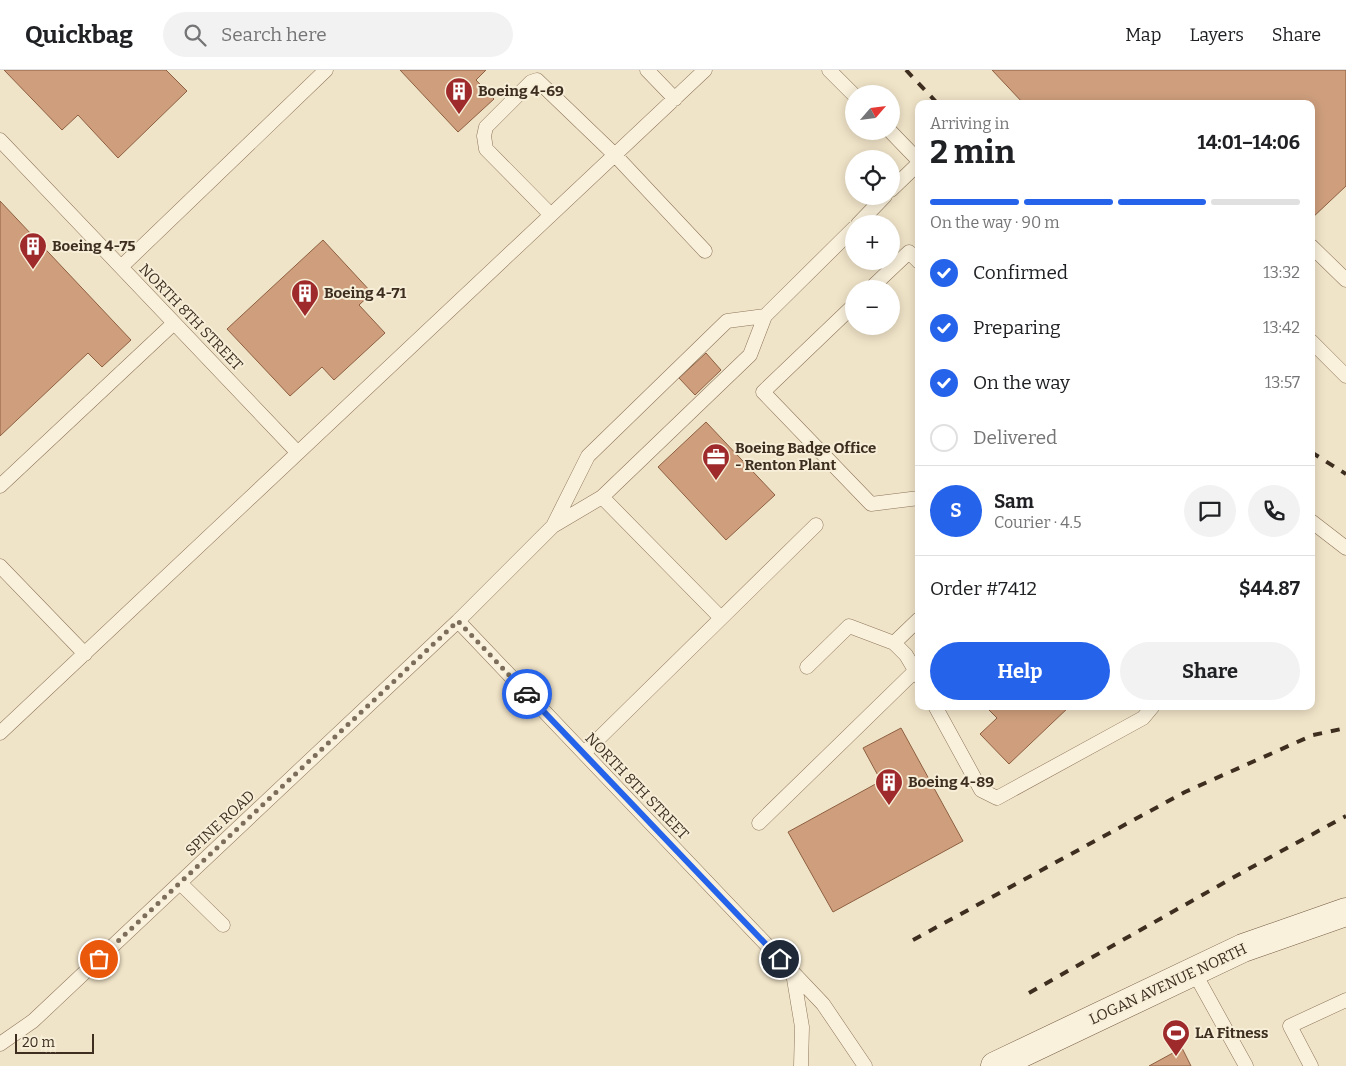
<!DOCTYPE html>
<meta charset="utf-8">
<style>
body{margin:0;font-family:Bitter,serif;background:#f2f2f2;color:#202124;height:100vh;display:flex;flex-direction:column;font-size:19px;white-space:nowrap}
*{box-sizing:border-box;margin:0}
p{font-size:16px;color:#757577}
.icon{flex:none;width:28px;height:28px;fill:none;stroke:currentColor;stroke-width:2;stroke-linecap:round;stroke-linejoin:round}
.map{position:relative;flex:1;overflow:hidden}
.drawer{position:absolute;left:915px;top:30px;width:400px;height:610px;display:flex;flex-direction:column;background:#fff;border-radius:10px;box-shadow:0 2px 12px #0003}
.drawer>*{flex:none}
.needle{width:32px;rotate:62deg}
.controls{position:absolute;left:845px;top:15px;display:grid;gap:10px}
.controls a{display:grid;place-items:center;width:55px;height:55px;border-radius:50%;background:#fff;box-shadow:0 2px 12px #0003;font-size:25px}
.scale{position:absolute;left:15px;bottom:12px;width:79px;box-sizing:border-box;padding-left:5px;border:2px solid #3d2e20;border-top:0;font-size:14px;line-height:18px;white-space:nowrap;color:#3d2e20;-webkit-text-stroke:4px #f7eed8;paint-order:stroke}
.pin{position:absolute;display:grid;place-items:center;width:42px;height:42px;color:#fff;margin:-21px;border:2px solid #fff;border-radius:50%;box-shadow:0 1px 5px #0007}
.courier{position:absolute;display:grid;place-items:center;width:50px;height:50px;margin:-25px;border:4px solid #2563eb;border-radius:50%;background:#fff;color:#222;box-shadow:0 1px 6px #0007}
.headline em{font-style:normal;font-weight:700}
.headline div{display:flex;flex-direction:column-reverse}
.headline{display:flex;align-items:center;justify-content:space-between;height:85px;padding:0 15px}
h1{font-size:32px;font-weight:700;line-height:38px}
.bar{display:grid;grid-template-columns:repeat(4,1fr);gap:8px 5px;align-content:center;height:60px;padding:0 15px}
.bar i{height:6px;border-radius:4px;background:#e0e0e0}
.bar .on{background:#2563eb}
.bar p{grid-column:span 4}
.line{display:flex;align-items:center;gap:12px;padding:0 15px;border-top:1px solid #e0e0e0}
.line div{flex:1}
.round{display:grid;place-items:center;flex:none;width:52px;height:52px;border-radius:26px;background:#f2f2f2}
ol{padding:0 15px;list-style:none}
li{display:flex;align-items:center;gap:15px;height:55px}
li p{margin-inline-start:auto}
li .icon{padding:5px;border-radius:50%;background:#2563eb;color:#fff;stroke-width:4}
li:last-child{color:#757577}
li i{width:28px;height:28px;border:2px solid #e0e0e0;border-radius:50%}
.primary-button{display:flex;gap:10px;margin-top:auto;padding:10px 15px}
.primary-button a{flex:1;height:58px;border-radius:30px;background:#2563eb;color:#fff;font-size:20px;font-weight:700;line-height:58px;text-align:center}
.primary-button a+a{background:#f2f2f2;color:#202124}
header{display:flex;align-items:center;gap:30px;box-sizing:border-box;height:70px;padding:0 25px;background:#fff;border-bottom:1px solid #e0e0e0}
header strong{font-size:24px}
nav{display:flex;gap:28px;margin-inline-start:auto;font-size:18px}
.search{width:350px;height:45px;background:#f2f2f2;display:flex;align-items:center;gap:12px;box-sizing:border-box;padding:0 18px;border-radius:28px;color:#757577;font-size:19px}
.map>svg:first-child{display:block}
</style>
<header>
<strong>Quickbag</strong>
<div class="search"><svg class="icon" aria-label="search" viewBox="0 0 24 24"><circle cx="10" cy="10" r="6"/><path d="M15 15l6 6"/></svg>Search here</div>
<nav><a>Map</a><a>Layers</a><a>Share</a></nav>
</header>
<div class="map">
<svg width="1346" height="996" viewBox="0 0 1346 996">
<rect width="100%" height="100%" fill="#f0e4c8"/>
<path fill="#cf9f7d" stroke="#8d5f41" d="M4,0H166L187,21L118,88L78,45L62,60Z
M400,0H486L476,10L494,29L458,62Z
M992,0H1346V116L1311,149V34H1024Z
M0,131L131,270L102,297L88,283L0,366Z
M323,170L372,223L359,235L385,263L334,310L322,297L290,326L227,259Z
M706,283L721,300L695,325L679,308Z
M706,352L775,425L726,470L658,397Z
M985,636H1070L1009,694L980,664L997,648Z
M901,658L963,771L833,842L788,762L881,711L863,678Z
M1182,978L1191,996H1149Z"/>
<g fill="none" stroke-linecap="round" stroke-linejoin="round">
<g stroke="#8d765c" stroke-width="15">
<path id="lane" d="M647,0L675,29
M829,0L854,25
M890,61L919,91
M0,70L297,382
M891,120L919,93
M551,145L486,79L484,66L486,57L531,12L537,10L615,85L705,181
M858,154L885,126
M1311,176L1346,210
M121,197L326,0
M870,219L909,182L919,192
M854,235L763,322L871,434L919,428
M765,246L750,285L602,427L553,456L588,386L727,251Z
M765,246L854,158
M1311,271L1346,306
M0,416L174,253
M602,427L721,548
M1311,451L1346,478
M0,496L85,584
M919,549L894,573L906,585L919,607
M458,551L823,934L865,996
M807,597L849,556L894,573
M935,636L981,720L997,728L1143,648L1153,636
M0,663L705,0
M584,683L816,455
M759,753L915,601
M180,813L223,855
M1194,902L1246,996
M793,903L802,957L801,996
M0,974L33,951L458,551L553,456
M1311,996L1290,956L1346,930"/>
</g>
<g stroke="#6f573f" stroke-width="29">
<path id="secondary" d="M995,996L1243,878L1346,842"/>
</g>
<use href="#lane" stroke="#faf1dc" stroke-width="14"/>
<use href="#secondary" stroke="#faf1dc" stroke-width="28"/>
<path stroke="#3d2e20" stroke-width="4" stroke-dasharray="9 9" stroke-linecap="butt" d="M906,0L938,34
M1311,382L1346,404
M913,870L1185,722L1313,665L1346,658
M1029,923L1243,802L1346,746"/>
</g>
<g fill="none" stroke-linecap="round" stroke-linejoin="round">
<path stroke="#7c6e5b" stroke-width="5" stroke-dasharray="0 9" d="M99,889L458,551L527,624"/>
<path stroke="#2563eb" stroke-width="6" d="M527,624L780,889"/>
</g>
<defs>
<g id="building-pin" transform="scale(1.4375)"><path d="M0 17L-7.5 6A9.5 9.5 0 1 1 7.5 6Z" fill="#9e2a2b" stroke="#f7eed8"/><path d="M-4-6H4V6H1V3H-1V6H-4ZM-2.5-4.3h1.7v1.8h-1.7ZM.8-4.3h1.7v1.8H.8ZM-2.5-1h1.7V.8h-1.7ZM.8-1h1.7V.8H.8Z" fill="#fff"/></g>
<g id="office-pin" transform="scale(1.4375)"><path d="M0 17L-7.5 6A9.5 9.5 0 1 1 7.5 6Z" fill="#9e2a2b" stroke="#f7eed8"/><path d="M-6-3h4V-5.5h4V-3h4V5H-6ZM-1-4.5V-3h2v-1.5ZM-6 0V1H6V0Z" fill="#fff"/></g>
<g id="stadium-pin" transform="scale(1.4375)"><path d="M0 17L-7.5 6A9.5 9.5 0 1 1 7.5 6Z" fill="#9e2a2b" stroke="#f7eed8"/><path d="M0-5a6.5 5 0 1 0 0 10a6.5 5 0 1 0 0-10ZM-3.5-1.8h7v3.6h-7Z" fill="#fff"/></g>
</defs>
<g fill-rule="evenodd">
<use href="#building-pin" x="459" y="21"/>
<use href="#building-pin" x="33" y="176"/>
<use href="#building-pin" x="305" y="223"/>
<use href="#office-pin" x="716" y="387"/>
<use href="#building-pin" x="889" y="712"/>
<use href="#stadium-pin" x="1176" y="963"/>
</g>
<g text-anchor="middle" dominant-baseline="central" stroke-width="4" stroke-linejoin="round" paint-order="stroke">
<g font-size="15" font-weight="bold" fill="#3d2e20" stroke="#f7eed8" text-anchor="start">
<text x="478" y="21">Boeing 4-69</text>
<text x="52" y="176">Boeing 4-75</text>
<text x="324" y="223">Boeing 4-71</text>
<text x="735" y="378">Boeing Badge Office<tspan x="735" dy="17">- Renton Plant</tspan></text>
<text x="908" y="712">Boeing 4-89</text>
<text x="1195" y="963">LA Fitness</text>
</g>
<g font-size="15" fill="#3d2e20" stroke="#f7eed8">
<text transform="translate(191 247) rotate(46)">NORTH 8TH STREET</text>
<text transform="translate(637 716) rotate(46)">NORTH 8TH STREET</text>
<text transform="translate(220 753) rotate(-43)">SPINE ROAD</text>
<text transform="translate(1168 914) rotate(-25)">LOGAN AVENUE NORTH</text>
</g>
</g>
</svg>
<div class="controls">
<a><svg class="needle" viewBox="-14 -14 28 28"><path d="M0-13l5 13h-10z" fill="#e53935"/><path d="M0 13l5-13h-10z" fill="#757577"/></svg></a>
<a><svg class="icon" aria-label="locate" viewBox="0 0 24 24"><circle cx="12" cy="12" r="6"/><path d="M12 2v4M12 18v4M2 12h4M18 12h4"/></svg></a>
<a>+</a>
<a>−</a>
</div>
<div class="scale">20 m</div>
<div class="pin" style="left:99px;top:889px;background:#ea580c"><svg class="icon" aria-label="bag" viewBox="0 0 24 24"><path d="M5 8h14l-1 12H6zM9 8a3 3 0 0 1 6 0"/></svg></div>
<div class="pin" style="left:780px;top:889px;background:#1f2937"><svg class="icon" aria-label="home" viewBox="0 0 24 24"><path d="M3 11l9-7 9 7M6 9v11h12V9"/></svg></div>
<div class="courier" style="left:527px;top:624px"><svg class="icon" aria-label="car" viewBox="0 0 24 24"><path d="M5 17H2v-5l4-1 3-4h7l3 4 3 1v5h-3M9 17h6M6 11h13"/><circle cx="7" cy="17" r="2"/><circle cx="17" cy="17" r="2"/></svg></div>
<section class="drawer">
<div class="headline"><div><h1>2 min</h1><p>Arriving in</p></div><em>14:01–14:06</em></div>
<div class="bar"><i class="on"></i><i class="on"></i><i class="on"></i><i></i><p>On the way · 90 m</p></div>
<ol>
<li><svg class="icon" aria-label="check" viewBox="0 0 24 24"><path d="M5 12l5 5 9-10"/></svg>Confirmed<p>13:32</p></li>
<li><svg class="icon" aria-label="check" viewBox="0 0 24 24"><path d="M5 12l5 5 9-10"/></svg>Preparing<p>13:42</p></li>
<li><svg class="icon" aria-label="check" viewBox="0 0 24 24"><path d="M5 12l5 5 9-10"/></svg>On the way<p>13:57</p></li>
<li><i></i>Delivered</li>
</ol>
<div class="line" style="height:90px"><b class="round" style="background:#2563eb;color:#fff">S</b><div><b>Sam</b><p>Courier · 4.5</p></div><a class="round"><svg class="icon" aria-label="chat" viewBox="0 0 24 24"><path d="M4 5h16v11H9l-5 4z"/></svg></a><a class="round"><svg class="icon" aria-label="phone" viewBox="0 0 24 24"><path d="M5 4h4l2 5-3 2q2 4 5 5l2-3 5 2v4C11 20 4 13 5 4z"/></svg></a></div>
<div class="line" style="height:65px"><div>Order #7412</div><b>$44.87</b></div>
<div class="primary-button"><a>Help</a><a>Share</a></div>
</section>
</div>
